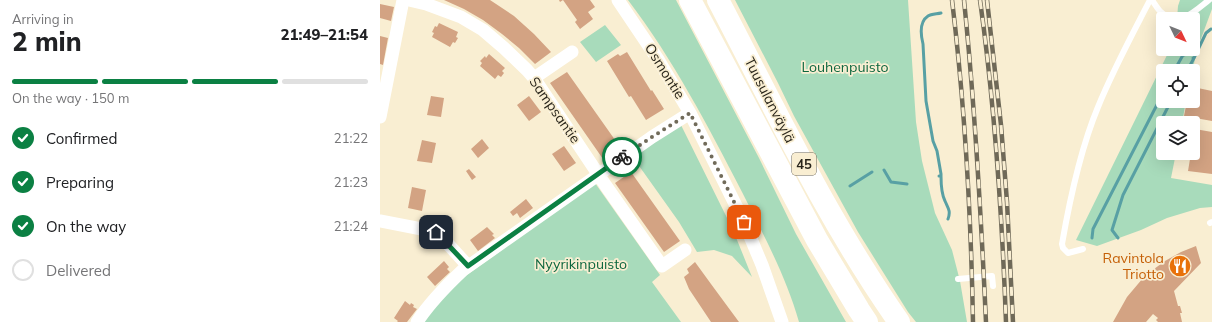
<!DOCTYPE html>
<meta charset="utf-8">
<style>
body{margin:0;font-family:Mulish,sans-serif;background:#f2f2f2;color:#202124;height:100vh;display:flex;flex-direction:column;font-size:15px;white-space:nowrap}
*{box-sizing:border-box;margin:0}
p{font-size:13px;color:#757577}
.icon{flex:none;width:22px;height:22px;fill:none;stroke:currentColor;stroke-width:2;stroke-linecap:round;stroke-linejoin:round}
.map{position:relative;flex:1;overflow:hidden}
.sheet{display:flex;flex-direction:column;background:#fff;width:380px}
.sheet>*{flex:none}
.needle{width:26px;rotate:133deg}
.buttons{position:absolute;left:776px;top:12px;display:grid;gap:8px}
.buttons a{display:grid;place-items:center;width:44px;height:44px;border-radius:4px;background:#fff;box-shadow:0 4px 16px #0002;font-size:20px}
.pin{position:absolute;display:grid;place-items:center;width:34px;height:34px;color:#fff;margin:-17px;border-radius:8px;box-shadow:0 2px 6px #0006}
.courier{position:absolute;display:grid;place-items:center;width:40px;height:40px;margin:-20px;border:3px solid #0b8043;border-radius:50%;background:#fff;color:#222;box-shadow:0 1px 5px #0007}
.overview em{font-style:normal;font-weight:800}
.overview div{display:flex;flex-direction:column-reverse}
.overview{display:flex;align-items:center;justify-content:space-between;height:68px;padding:0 12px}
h1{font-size:26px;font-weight:800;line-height:30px}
.bar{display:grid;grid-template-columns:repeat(4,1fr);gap:6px 4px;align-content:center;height:48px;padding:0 12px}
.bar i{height:5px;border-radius:3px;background:#e0e0e0}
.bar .on{background:#0b8043}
.bar p{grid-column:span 4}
ol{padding:0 12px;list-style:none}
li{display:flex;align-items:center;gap:12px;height:44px}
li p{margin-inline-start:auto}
li .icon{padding:4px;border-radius:50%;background:#0b8043;color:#fff;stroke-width:4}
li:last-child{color:#757577}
li i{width:22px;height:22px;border:2px solid #e0e0e0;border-radius:50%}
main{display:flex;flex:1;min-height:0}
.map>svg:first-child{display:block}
</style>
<main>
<section class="sheet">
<div class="overview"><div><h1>2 min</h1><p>Arriving in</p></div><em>21:49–21:54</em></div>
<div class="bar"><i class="on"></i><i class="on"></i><i class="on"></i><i></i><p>On the way · 150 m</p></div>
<ol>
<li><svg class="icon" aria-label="check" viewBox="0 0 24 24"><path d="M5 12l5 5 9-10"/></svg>Confirmed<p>21:22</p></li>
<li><svg class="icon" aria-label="check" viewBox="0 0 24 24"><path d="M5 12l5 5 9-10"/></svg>Preparing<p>21:23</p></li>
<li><svg class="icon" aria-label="check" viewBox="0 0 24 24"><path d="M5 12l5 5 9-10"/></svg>On the way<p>21:24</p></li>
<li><i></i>Delivered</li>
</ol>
</section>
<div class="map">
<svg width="832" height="322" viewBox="0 0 832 322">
<rect width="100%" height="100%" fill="#f9eed2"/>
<path fill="#a8dbbb" d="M248,0H296L379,158L416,234L466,322H419C406,276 383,234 362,192C328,126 293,59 248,0Z
M355,0H528L536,122L542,161L555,213L572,250L580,281L587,322H536L528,312L478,232L414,116L398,83Z
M800,0H832V9L819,44L812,71H783V101H806L802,123H783V153H796L791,178L832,185V207L820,208L787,218L761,230L717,246L696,240L790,49H813V19H797L798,6Z
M225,25L241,45L216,62L200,42Z
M301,125L353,230L372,277L352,256L334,250L317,252L299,222L252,156Z
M215,183L280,275L272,282L301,322H42L73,285Z"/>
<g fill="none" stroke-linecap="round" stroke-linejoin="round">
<path stroke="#58a0a4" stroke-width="3" d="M813,33L816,26
M800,54L803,55L805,49
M813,58H814L826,33L831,29
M794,71L803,55H804
M807,71L814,58
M504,170L511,182L527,184
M559,176H561V174L557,151L553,141L546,101L543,44C541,36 539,22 548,16C551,14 557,14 561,13
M561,176C561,184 561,193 565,201C568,208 571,211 568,219
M470,186L492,172
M712,238L713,229L783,93
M738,238L732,230L743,195L791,101"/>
</g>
<path fill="#d3a383" d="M64,0H110L134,16L154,34L171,52L155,64L139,48L122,34L103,20L84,9Z
M179,0H210L215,7L208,12L213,19L200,29L195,22L197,20L183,0L180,2Z
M0,4L14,7L11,21L0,18Z
M59,23L78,32L76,37L78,38L75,43L73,42L70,47L52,37L54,33L52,32L55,26L57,27Z
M0,36L8,38L3,65L0,64Z
M247,52L271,91L272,90L284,109L266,120L251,96L249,97L227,61L238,54L240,56Z
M109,54L125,68L122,71L124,73L121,77L118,75L115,79L100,66L102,63L100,61L105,56L106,58Z
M187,72L240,147L223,159L170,83Z
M813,87L832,91V121L804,116L807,101H813Z
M51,96L64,98L61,117L47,115Z
M149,96L161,112L149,121L137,105Z
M815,129L832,132V174L808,171L811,153H813V139Z
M102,139L109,148L98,158L91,149Z
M42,140L56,143L52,163L37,161Z
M184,146L196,163L184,171L172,154Z
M89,169L96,177L92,180L86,171Z
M251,172L300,241L284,252L235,183Z
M32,187L46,190L42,211L28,208Z
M146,199L153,208L140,218L137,213L133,216L130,212Z
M107,227L114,234L112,235L115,238L98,251L90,240Z
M816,246L821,263L794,291L798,306H800L802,313H800L802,322H778L776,320L778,318L773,314L766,322H733L747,297L763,278L774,269L785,261L801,252Z
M64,261L69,267L67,269L70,272L55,286L47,277Z
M315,262L331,284L359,322H331L309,289L304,277L309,273L307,269Z
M25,301L30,305L31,303L34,305L33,307L37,309L27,322H17L18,321L14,318Z"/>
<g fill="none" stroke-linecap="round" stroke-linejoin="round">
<path stroke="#fff" stroke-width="6" d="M772,0C775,4 778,10 782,13C799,28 815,11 829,0
M830,223L832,222
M703,249L688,253L683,248L682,244C690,198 700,150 718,107C733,70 752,35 770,0
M578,279L612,276L613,286"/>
<path stroke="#fff" stroke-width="13" d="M29,0L46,4L81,17L103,30L124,48L147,70L154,78L226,186L282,266L305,250
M238,0L279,61L310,113L364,222L382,265L402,322
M154,78L192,52
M0,117L23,0
M0,221L57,232L88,266
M37,322C50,302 66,286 83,270L272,137L310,113"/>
<path stroke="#fff" stroke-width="22" d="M310,0L437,240L479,310L487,322
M338,0C395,109 448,221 519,322"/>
<g stroke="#6f6958" stroke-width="4.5">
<path id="rail" d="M572,0C585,107 591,214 593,322
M584,0C595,107 601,214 606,322
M600,0C615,107 622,214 626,322
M607,0L621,125L627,202L633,322"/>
</g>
<use href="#rail" stroke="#f9eed2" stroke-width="3" stroke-dasharray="9" stroke-linecap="butt"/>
</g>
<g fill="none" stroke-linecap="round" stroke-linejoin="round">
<path stroke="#716b5a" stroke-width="4" stroke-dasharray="0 7.2" d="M242,157L272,137L310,113L364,222"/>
<path stroke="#0b8043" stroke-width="5" d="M56,232L88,266L242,157"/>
</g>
<defs>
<g id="restaurant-disc" transform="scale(1.15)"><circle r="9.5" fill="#e8710a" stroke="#f9eed2"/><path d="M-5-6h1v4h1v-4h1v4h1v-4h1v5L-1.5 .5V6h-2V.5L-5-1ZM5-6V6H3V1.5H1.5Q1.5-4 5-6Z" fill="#fff"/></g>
</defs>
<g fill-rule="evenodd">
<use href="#restaurant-disc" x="800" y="266"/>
</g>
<g text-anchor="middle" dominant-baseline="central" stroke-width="3.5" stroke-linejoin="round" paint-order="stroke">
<rect fill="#f9eed2" stroke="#676151" stroke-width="1" x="412" y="153" width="24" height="22" rx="3"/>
<g font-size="13" font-weight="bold" fill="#28241a">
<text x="424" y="164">45</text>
</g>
<g font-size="14" fill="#0c663e" stroke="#f9eed2">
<text x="465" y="67">Louhenpuisto</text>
<text x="201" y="264">Nyyrikinpuisto</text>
</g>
<g font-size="14" fill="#28241a" stroke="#f9eed2">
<text transform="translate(285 71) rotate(58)">Osmontie</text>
<text transform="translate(390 100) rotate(63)">Tuusulanväylä</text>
<text transform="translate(175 110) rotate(55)">Sampsantie</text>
</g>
<g font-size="14" fill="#c56008" stroke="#f9eed2" text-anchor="end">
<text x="784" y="258">Ravintola<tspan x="784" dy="16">Triotto</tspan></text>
</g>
</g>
</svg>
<div class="buttons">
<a><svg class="needle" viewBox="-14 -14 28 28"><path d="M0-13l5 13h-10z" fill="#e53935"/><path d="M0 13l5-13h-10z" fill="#757577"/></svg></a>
<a><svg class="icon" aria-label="locate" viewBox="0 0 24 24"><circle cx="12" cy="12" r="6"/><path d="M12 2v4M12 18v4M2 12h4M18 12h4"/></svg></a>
<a><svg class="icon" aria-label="layers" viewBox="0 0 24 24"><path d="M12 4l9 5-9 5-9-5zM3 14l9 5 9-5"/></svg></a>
</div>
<div class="pin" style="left:364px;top:222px;background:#ea580c"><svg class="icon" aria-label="bag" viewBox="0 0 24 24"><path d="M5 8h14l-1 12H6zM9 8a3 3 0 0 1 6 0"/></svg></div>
<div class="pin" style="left:56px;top:232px;background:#1f2937"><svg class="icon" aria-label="home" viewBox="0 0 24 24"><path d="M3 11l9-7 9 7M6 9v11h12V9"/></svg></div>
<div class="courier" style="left:242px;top:157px"><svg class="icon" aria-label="bike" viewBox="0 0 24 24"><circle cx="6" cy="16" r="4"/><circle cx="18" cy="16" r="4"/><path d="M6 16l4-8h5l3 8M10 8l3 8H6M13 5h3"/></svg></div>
</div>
</main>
